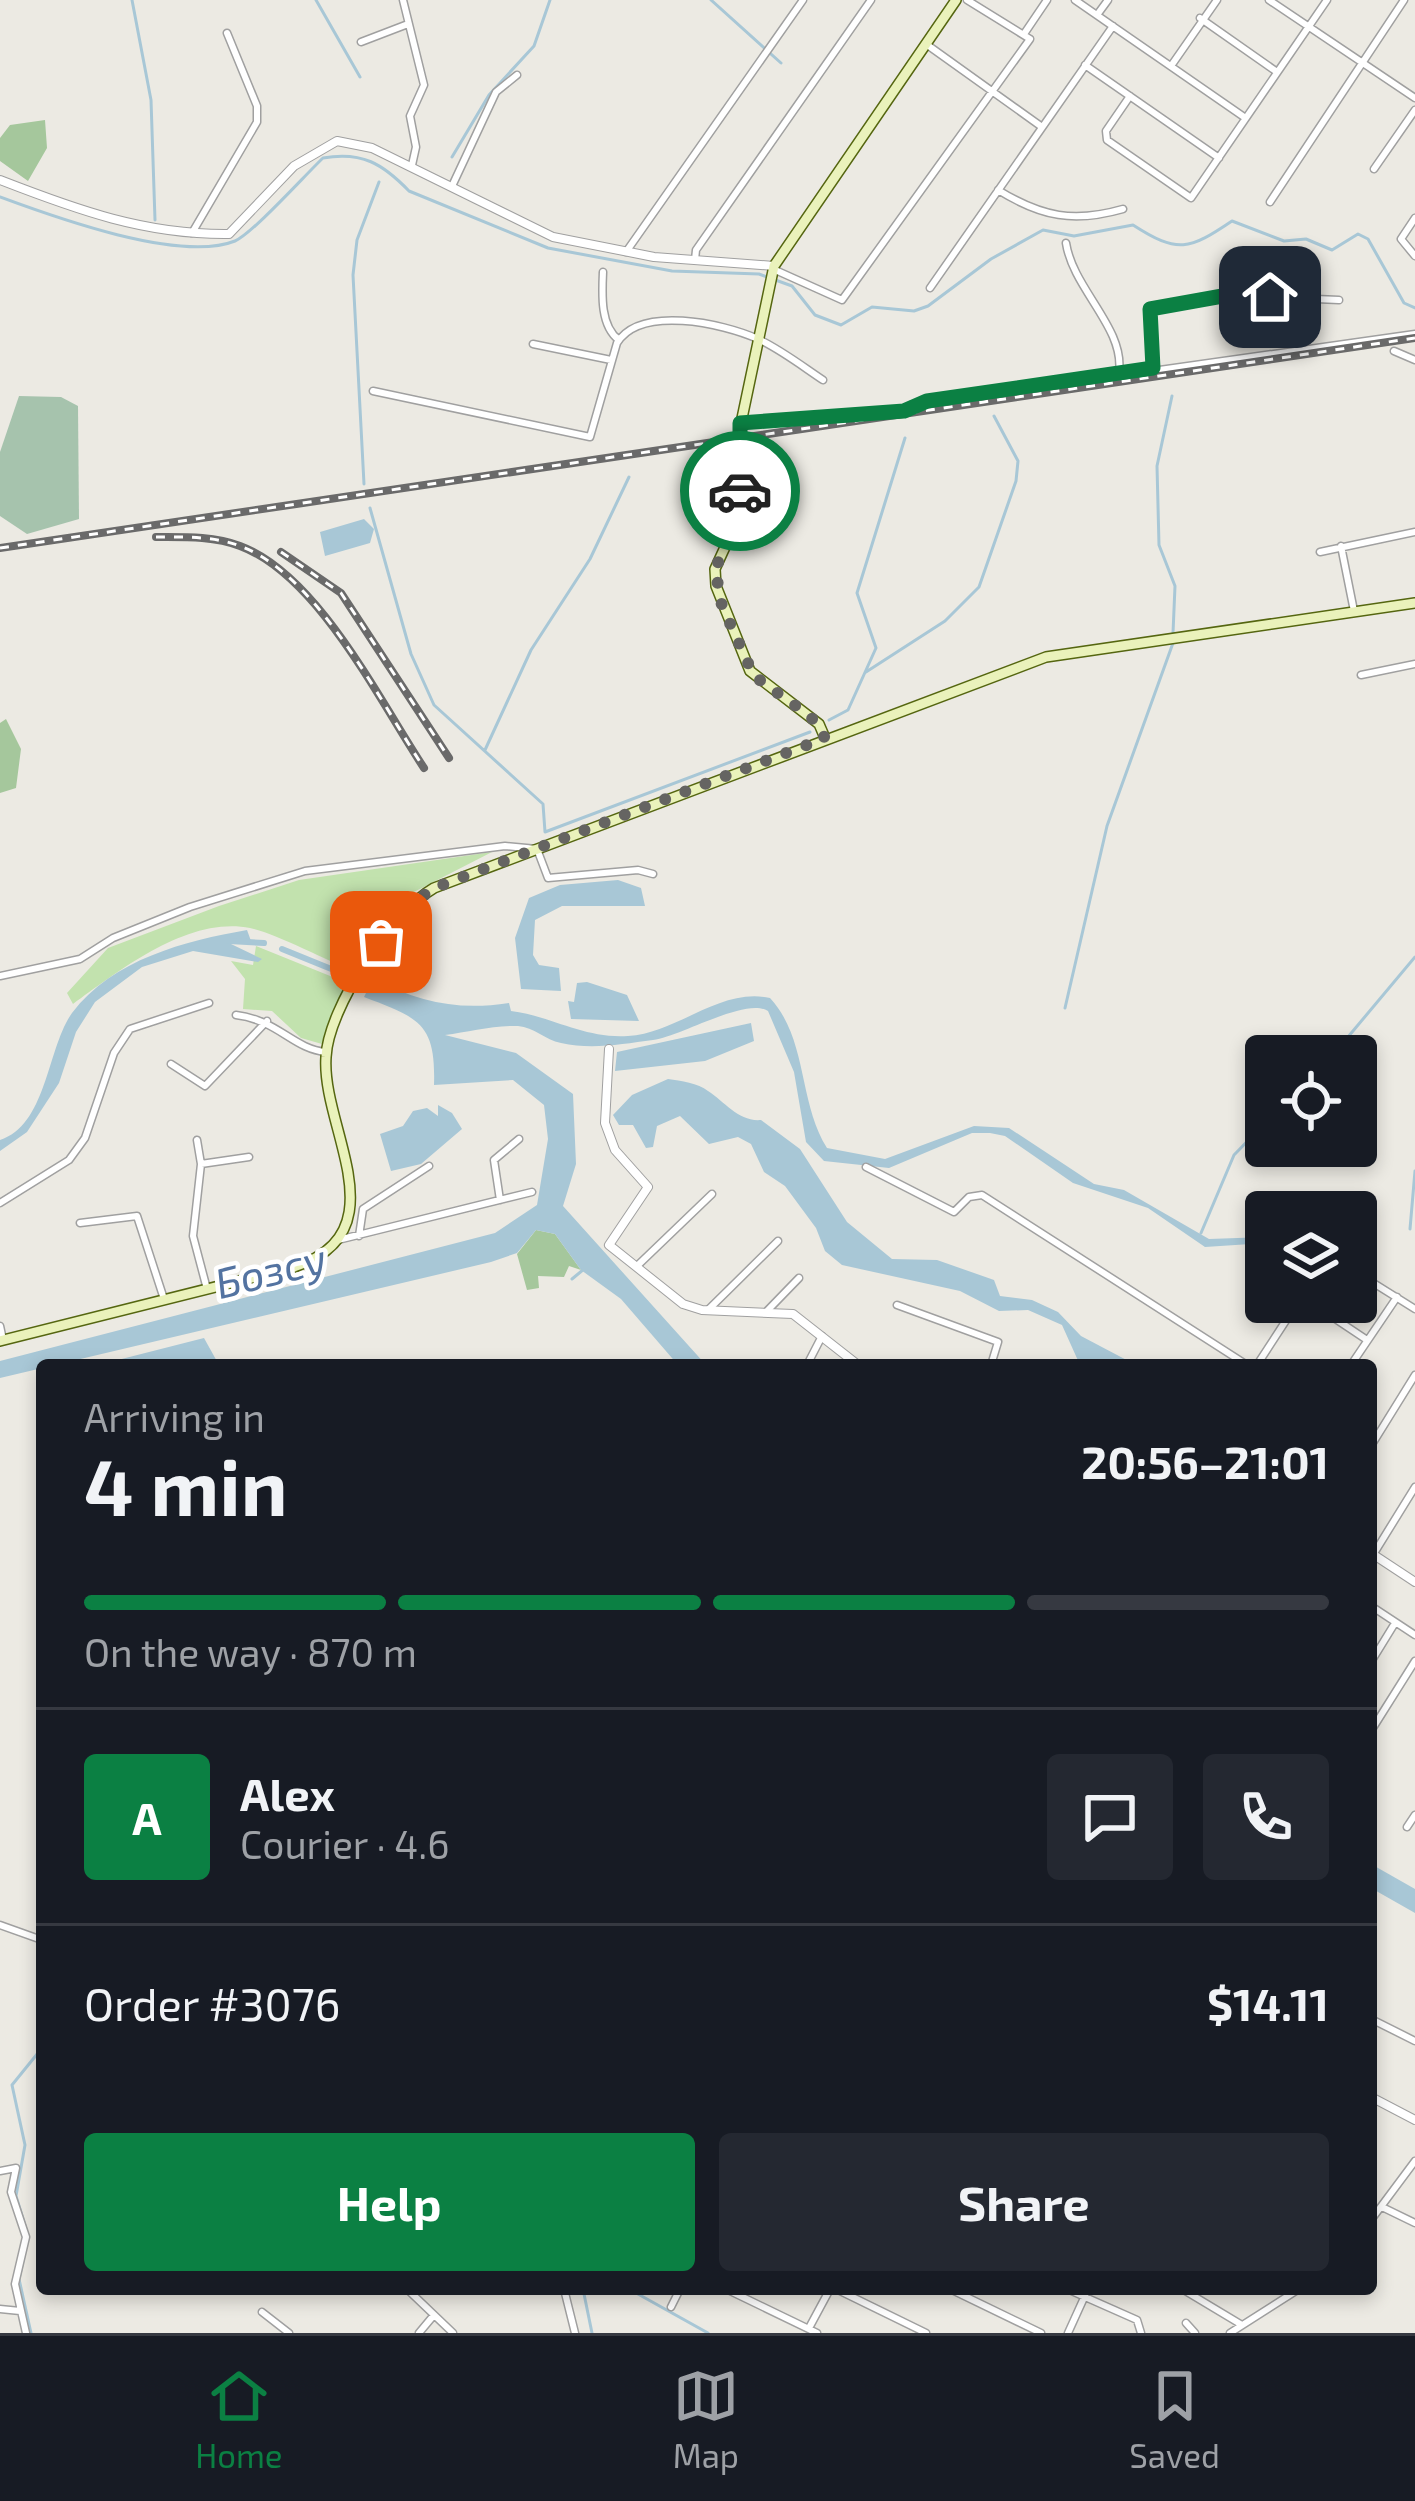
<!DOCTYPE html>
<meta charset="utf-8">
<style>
body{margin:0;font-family:"Exo 2",sans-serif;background:#242831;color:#f1f3f6;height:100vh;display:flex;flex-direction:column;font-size:45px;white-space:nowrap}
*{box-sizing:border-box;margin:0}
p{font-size:39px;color:#9ea1a6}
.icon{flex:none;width:66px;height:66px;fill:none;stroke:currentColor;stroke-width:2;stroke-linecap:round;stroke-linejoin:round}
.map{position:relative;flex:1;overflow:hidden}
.panel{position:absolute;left:36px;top:1359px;width:1341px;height:936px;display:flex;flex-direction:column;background:#171b24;border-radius:12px;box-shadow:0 6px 18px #0003}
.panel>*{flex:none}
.tools{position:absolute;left:1245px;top:1035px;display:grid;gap:24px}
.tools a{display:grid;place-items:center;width:132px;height:132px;border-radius:12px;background:#171b24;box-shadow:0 6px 18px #0003;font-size:60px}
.pin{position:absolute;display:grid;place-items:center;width:102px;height:102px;color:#fff;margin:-51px;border-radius:24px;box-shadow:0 6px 18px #0006}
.courier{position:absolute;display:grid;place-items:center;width:120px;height:120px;margin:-60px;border:9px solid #0b8043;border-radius:50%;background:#fff;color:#222;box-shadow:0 3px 15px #0007}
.overview em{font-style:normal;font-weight:700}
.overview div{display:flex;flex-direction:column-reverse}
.overview{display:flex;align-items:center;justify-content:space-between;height:204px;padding:0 48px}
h1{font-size:78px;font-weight:700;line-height:90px}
.bar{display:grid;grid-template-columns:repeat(4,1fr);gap:18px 12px;align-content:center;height:144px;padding:0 48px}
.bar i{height:15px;border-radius:9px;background:#363941}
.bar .selected{background:#0b8043}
.bar p{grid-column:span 4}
.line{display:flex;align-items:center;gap:30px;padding:0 48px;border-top:3px solid #363941}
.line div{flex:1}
.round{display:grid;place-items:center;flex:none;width:126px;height:126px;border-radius:12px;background:#242831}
.button{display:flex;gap:24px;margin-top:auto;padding:24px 48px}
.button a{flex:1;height:138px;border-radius:12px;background:#0b8043;color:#fff;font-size:48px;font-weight:700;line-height:138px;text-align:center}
.button a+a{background:#242831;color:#f1f3f6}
.dock{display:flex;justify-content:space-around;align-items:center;height:168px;border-top:3px solid #363941;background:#171b24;font-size:33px;color:#9ea1a6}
.dock a{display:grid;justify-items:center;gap:6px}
.dock .selected{color:#0b8043}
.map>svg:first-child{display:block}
</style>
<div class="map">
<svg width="1415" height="2333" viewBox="0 0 1415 2333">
<rect width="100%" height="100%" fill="#eceae3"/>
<path fill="#c2e2ae" d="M492,852L414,892L389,918L353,971C326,960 275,933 250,928C187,916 119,971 73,1004L67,993L108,948L219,906L299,880Z
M256,946L350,984L322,1044L301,1038L272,1011L243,1009L245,979L231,961L253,965Z"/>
<path fill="#a5c79c" d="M45,120L47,148L28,181L0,161V138L10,125Z
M6,719L21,749L16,788L0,793V723Z
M536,1230L555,1234L581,1270L569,1266L564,1277L538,1276L539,1288L527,1290L517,1254Z"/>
<path fill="#a6c3ad" d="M19,396L61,397L78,406L79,519L27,534L0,516V452Z"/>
<path fill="#a8c7d6" d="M364,519L374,529L370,543L325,556L320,532Z
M618,880L641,888L645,906H562L535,920L533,955L539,965L559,968L561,991L521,989L515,938L529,898L560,885Z
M247,930L251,941L231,944L262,959L258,962L193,951L142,967L95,1002L76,1032L59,1083L27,1132L0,1151V1140C47,1125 47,1048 72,1013C113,959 185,941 247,930Z
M373,979C420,1002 457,1011 509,1003L511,1011C551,1016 585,1039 628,1036C678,1033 720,987 770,998C808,1039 798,1102 827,1148L885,1159L974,1126L1009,1128L1094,1184L1124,1190L1209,1239L1266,1237V1243L1205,1247L1148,1208L1073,1183L1005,1136L990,1133H972L889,1168L824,1161L806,1142L794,1072L768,1011C746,997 682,1036 653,1040C622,1044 592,1050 561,1043C545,1040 534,1027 518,1026C494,1025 468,1032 445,1035L516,1053L573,1094L576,1164L563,1206L706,1365H678L621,1299L581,1270L555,1234L536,1230L517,1253L491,1262L0,1378V1361L495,1233L537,1205L548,1139L544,1105L513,1080L434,1085C436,1023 419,1018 364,997Z
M587,982L627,995L639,1021L571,1019L568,1001L574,1002L577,983Z
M751,1023L754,1041L705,1061L615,1071L617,1052Z
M668,1079C681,1081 698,1083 708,1091C725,1102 739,1122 761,1120L800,1149L847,1222L892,1259L937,1260L994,1280L1000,1296L1032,1300L1058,1312L1081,1336L1136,1365H1080L1062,1325L1028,1310L999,1311L960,1291L842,1265L825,1251L816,1228L785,1186L764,1172L751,1144L738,1137L709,1144L680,1116L657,1126L653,1147L646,1148L633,1125H619L613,1115L632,1095Z
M438,1105L452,1113L462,1129L421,1164L391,1171L380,1134L403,1126L413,1111L427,1108L438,1116Z
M204,1338L219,1365L102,1364Z
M1371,1864L1415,1889V1913L1371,1888Z"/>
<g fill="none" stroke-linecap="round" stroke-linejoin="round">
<path stroke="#a8c7d6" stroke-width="3" d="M132,0L151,100L155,220
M316,0L360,77
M711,0L781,63
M452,157L489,95L534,46L550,0
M0,197C54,217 180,263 235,241C252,234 306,174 323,158C362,151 383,164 409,191L548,248L672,271L759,274L792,286L815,315L841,325L872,307L914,311L928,306L991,259L1043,230L1074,236L1133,225C1178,254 1189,250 1232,221L1284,241L1306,239L1332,250L1358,234L1368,239L1404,303L1415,308
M1172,396L1157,466L1159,545L1175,586L1173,633
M364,484L353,275L357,240L379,182
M370,508L411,654L434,705L543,804L545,832L810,732
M866,672L945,621L979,587L1016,481L1018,461L994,416
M829,720L848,710L876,648L857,593L905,438
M485,750L531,650L590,559L629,477
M1065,1008L1107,826L1173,643
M1332,1056L1415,957
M1410,1229L1415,1171
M1201,1233L1234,1155L1266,1122
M572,1279L584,1269
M26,2229L16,2196L25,2145L12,2085L42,2048
M28,2238L19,2279L31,2333
M583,2289L592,2333
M629,2289L708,2333"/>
<path stroke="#a8c7d6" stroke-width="6" d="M229,941L264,943
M282,949L351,977"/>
<g stroke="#a0a0a0" stroke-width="9">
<path id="minor" d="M403,0L424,85L410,116L416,147L412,165
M1075,0L1244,117
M1269,0L1415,98
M1097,15L1108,0
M1200,18L1277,72
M1024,34L1047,0
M361,42L408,24
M926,44L1042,127
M1085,65L1219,158
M1171,66L1217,0
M1130,96L1106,131L1107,140L1191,198L1327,0
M1374,169L1415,110
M453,184L496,92L517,75
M998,190C1042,217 1074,223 1123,209
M1270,202L1404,0
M1415,218L1401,239L1415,256
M192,233L257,122V106L227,33
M1066,243C1073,289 1125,328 1119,372
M626,252L803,0
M695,260L696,250L871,0
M773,269L842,300L1030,39L967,0
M603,272C602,294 600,326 619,340
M930,288L1113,26
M533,344L611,360
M1394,351L1415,360
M1153,368L1152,308L1255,290L1270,297L1339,300
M373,391L590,437L617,343C640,305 722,323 758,339C780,349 802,366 823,380
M741,423L904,411L911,405L1415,334
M1341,546L1354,611
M1320,552L1415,532
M1361,675L1415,664
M0,976L80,959L113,938L190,907L305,871L505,846L537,849L548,878L638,870L653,874
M236,1015C278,1020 293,1049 326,1052
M171,1064L205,1086L267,1021
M197,1140L201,1164L193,1236L207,1289
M201,1164L249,1157
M866,1167L954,1212L969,1197L982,1195L1247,1365
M500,1200L494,1160L519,1139
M0,1203L69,1160L85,1138L114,1053L130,1029L209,1003
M80,1223L137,1216L164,1299
M359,1236L363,1209L429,1166
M338,1240L532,1192
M637,1266L712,1194
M1359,1274L1415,1309
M1310,1302L1367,1340
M897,1305L998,1342L991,1365
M708,1310L778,1241
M767,1311L799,1278
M0,1326L3,1340
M807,1365L822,1336
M1257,1365L1298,1302
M1351,1365L1397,1297
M1371,1446L1415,1375
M1373,1555L1415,1487
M1371,1606L1415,1635
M1371,1662L1395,1623
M1371,1731L1415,1661
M1407,1827L1415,1815
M0,1925L42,1940
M1371,2019L1415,2041
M0,2171L16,2168L11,2192L26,2237L15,2284L26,2333
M1382,2207L1415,2223
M1371,2220L1415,2161
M407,2289L453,2333
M564,2289L575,2333
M726,2289L817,2333
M836,2289L926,2333
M950,2289L1041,2333
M1067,2289L1137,2320L1141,2333
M1182,2289L1242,2325
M671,2307L680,2289
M0,2309L20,2311
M262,2312L289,2333
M1186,2323L1195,2333
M809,2328L830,2289
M419,2333L434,2315
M1068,2333L1088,2289
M1230,2333L1299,2289"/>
</g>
<g stroke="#a0a0a0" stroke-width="10">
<path id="tertiary" d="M0,180C77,210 146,235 229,234L294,166L337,141L372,148L553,237L654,257L774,266
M609,1049L605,1123L615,1150L648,1187L609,1245L683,1304L702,1310L793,1314L858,1365
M1371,1553L1415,1582
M1371,2097L1415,2120"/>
</g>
<g stroke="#556610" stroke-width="12">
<path id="secondary" d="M825,738L819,724L750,671L716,586L715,569L731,534L741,484V423L774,266L956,0
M0,1341L291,1268C403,1234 321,1129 326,1057C328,1008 392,912 434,888L1046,657L1415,603"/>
</g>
<use href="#minor" stroke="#fff" stroke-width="6"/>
<use href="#tertiary" stroke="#fff" stroke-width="8"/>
<use href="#secondary" stroke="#eaf2bb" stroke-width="9"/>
<g stroke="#6a6a6a" stroke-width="8">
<path id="rail" d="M156,537C184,537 214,536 240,546C318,575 379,700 424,768
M0,548L1415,338
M281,552L341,593L449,758"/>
</g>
<use href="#rail" stroke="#fff" stroke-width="3" stroke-dasharray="9" stroke-linecap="butt"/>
</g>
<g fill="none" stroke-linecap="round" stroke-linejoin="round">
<path stroke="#656462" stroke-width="12" stroke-dasharray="0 21.6" d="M381,942L410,905L434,888L825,738L811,717L754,676L722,606L715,569L731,534L740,491"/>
<path stroke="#0b8043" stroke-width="15" d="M740,491V423L904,411L927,401L1153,368L1150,309L1256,290L1270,297"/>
</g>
<g text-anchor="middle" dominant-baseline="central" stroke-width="9" stroke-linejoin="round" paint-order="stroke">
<g font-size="42" font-style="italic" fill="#5373a1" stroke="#fff">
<text transform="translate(270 1269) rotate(-14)">Бозсу</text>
</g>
</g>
</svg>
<div class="tools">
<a><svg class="icon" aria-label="locate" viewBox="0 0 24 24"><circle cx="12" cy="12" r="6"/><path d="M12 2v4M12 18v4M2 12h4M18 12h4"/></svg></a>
<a><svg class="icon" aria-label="layers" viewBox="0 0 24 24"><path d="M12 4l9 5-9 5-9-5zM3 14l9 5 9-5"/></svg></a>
</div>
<div class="pin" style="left:381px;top:942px;background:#ea580c"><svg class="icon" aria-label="bag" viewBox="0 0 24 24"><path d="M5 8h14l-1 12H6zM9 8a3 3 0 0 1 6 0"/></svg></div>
<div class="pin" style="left:1270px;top:297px;background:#1f2937"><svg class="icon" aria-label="home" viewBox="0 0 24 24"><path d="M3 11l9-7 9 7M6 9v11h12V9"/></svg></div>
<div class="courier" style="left:740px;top:491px"><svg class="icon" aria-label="car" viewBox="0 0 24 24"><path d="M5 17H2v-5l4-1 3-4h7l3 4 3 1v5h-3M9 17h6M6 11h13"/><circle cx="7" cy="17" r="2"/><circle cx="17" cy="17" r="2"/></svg></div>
<section class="panel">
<div class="overview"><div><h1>4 min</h1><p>Arriving in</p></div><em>20:56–21:01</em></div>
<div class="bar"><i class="selected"></i><i class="selected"></i><i class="selected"></i><i></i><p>On the way · 870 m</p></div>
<div class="line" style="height:216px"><b class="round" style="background:#0b8043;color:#fff">A</b><div><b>Alex</b><p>Courier · 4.6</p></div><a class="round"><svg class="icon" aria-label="chat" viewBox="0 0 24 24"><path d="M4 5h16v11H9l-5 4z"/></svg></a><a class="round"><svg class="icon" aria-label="phone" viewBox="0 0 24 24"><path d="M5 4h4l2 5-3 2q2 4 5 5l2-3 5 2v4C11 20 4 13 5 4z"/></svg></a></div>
<div class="line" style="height:156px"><div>Order #3076</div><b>$14.11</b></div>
<div class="button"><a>Help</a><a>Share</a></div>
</section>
</div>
<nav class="dock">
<a class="selected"><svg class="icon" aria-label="home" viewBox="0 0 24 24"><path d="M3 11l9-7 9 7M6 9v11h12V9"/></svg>Home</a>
<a><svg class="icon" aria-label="map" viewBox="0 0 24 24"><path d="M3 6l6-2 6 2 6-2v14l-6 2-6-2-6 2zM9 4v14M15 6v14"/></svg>Map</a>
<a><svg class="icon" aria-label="saved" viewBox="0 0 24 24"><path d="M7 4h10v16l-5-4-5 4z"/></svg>Saved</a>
</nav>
